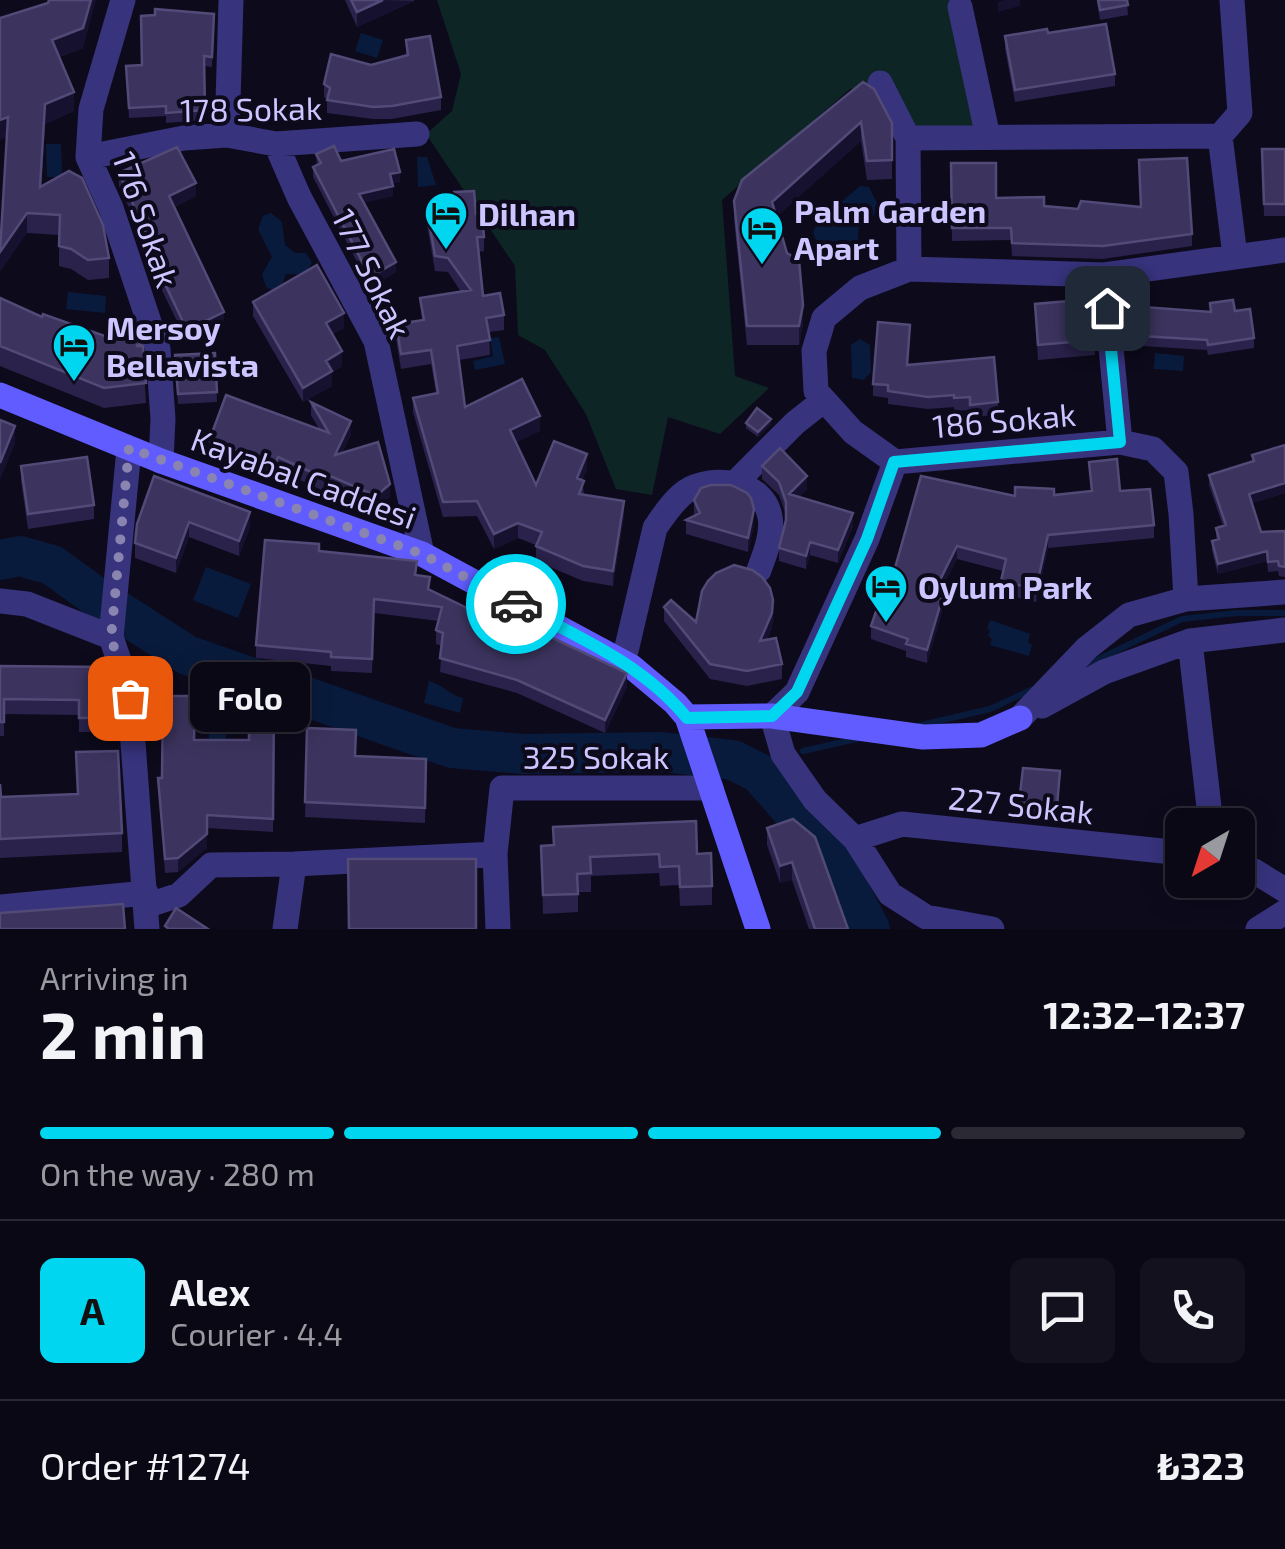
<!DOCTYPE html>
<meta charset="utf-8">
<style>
body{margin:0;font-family:"Exo 2",sans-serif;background:#13111e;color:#f1f3f6;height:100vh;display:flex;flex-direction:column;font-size:38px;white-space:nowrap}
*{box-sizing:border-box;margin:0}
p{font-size:32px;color:#999aa0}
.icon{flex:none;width:55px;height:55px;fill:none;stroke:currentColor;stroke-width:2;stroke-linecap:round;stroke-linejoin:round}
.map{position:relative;height:929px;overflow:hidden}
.sheet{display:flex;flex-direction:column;background:#0a0815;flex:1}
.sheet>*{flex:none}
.needle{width:65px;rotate:219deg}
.buttons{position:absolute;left:1165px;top:808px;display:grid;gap:20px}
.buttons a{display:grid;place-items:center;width:90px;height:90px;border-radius:15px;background:#0a0815;box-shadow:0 5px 25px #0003,0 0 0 2px #2a2934;font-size:50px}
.pin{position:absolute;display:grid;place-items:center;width:85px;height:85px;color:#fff;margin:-42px;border-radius:20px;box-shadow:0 5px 15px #0006}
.courier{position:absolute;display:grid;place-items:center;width:100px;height:100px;margin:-50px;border:8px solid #00d6f0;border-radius:50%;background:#fff;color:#222;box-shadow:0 2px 12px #0007}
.bubble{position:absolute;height:70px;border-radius:15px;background:#0a0815;box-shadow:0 5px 25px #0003,0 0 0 2px #2a2934;font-size:32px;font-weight:700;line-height:70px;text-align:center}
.headline em{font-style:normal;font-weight:700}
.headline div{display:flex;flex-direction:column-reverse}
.headline{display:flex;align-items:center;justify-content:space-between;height:170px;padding:0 40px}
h1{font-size:65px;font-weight:700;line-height:75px}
.bar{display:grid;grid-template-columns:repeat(4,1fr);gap:15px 10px;align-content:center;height:120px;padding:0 40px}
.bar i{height:12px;border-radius:8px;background:#2a2934}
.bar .active{background:#00d6f0}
.bar p{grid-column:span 4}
.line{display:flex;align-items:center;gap:25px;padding:0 40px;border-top:2px solid #2a2934}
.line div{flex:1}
.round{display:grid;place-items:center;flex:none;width:105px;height:105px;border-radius:15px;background:#13111e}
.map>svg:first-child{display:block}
</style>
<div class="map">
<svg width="1285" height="929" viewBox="0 0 1285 929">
<rect width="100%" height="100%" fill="#0d0a1c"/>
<path fill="#0d2625" d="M437,0H960L988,137L908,138L880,83L850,89L722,200L735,376L769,388L720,434L668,417L652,495L616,489L586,414L545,350L518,335L515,266L426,134L452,111L461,74Z"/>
<path fill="#091b3c" d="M361,33L383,40L377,58L355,51Z
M46,144H61L62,177H47Z
M417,157H427L436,185L418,187Z
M860,186L869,187L877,203L874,215C860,222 856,228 859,243L851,258L835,261L820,252L813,232L819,221Z
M271,213L282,222L285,245L295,253H306L312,262L306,274H286L282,286L275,291L266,287L262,274L272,257L258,229L263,216Z
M68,292L106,296L105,313L66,309Z
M499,337L505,364L475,370L473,361L493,356L490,338Z
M860,339L870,345L871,372L864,380L852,378L851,345Z
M1155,353L1184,356L1183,371L1154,369Z
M206,567L251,584L238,618L193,600Z
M990,620L1030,634L1028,642L1032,645L1029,656L990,645L992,639L988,636L990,630L987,629Z
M429,681C444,685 449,695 463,698L460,713L424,703Z
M208,715H226V740L209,741Z"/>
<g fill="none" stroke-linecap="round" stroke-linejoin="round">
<path stroke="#091b3c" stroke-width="6" d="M1082,667L1182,619L1236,613H1285
M917,726L990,709L1033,689
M803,751L861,738
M744,765L766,760"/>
<path stroke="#091b3c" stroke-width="40" d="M0,560L20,556L52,565L92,594L187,655L452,748L524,754L662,752L733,760L759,773L832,856L870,929"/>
<path stroke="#37337d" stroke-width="25" d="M123,0L91,109L88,157L111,208L158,349L163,419L161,461
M1232,0L1240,113L1220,136L1235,256
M960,7L988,137
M880,83L908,138L909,269
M227,135L231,0
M908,138L1220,136
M276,144L299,197L376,341L422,554
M88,157L184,138L227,135L276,144L417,134
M1104,275L1120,442
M129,449L111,637L129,690L147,929
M895,462L853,432L816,391L814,351L824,318L860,288L909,269L1104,275L1285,250
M895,462L867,539L797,692L772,716L783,754L815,800L855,839L890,894L926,917L992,929
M895,462L1120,442L1153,449L1176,472L1181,514L1186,599
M736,482L795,423L824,400
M0,601L27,604L111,637
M1190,641L1211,825
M626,651L655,528C663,516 673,501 685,492C711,474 764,480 770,517C773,534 765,554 759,570
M1042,706L1104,672L1190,641L1285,630
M1020,718L1087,648L1129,615L1186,599L1285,592
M855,839L902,824L1182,853
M1238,865L1254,871L1285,890
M146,906L179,895L211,865L294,864L495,854
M0,907L146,893
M285,929L294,864
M498,929L495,854L502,788H711
M1258,929L1285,912"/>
<path stroke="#615cff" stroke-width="25" d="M0,395L161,461L422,554L632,667L675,703L687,717L758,929
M687,717L772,716L923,737L981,735L1020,718"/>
</g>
<path fill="#2a224b" d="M345,0H414V1L357,27Z
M1097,0H1127L1128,15L1100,20Z
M214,14L212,67L204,66L205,120L166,123V116L129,118L126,66L142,65Z
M0,18L83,48L59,57L74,111L45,124L41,187L109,258V278L88,280L71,269L59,266V235L27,233L6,137Z
M1048,33L1115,74V86L1015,102L1005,49V36Z
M406,40L441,97V110L392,119H373L327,113V99L324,97V84L371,65L406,56Z
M863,82L892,123V179L867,180L861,141L776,217L803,324L799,345H747L734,220V201Z
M1285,148V216H1264L1262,149Z
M316,154L341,161L400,182L392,183L393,196L364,202L396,272L370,287L313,177V167L317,165Z
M951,163L996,198L1192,234V246L1103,259L1012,256L1011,240L952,241Z
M119,173L196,196L174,207L224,325L187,342L145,255V243L119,186Z
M427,210L476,214L484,237V251L478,252L483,296L504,315V330L489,332L490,355L459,360L465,407L540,431L516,442L536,485L587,469L582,480L584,494L624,515L613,586L583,581L536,561V545L518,538L494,549L477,516L443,517L413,412V398L436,393L431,364L401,369L396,339V324L422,320L420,298L461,292L448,272L435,271L427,225Z
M0,298L42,317L113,339L142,334L146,403L104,408L0,366Z
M253,302L344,328L333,334L342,366L332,372V386L303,402L253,316Z
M1210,303L1235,311L1254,338V348L1208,355L1207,350L1142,346V336L1210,312Z
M1035,304L1095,340V355L1038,360Z
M910,338L908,365L998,402V415L970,417V410L954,411V407L928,409L888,404V398L873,396V384Z
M215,353L217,402L178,404L175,365Z
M311,402L351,434L342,453L390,497L376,509L326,488L324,491L278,470L275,479L209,455V441L319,429L311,415Z
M746,423L771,424L758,437L746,428Z
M1285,445V493L1252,503L1261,532L1285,531V577L1279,576L1278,571L1268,572L1267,561L1218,574L1212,551V541L1216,540V528L1223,526L1209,485V475L1252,461V455Z
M1089,462L1154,525V538L1048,548L1036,602L1001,594V581L1003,571L957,559L937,597L942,612L927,663L906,657V651L871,639V626L893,575L1015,496L1091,492Z
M21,466L94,505V519L28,529L21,481Z
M762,466L807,489L799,497L853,526L838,563L810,555L806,569L779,561V548L786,515L779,495L762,479Z
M154,476L250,527L239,556L189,537L176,573L135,558V543Z
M694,500L754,524L748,552L686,534V520L694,516Z
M319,551L417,575L430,590L627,687L605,733L517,693L440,672L442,646L436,644V630L439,621L374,613L372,673L331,671V666L256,658V645Z
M664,607L696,622L773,615L772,627L767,640L782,664V679L747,686L710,679L664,621Z
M0,666L109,667L116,718V732H79V715L4,714V736H0Z
M274,708L273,832L207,828V848L178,872L165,873L158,778H162L194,740H249Z
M307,728L356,756L426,759L425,823L305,817Z
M76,752L122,833V852L0,858V784L1,797L77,794Z
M1060,781L1057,816L1019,813V803Z
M553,827L697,854L712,886V905L680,906L679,885L660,886L659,873L591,876V892H578V912L543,914L541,846L553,845Z
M767,828L848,929H809L792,880L780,883L767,845Z"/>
<path fill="#171130" d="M91,0H96L83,48L52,59V40Z
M383,0L414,1L357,27V12Z
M1005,0H1020V6L998,12V2Z
M74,92V111L45,124L40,207L45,104Z
M8,117V137L0,140V120Z
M861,122V141L772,221V202Z
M400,172V182L390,184V174Z
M196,183V196L169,209V196Z
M393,186V196L359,204V194Z
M27,213V233L0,272V252Z
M396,262V272L370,287V277Z
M803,305V324L799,345V326Z
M224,312V325L187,342V330Z
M344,313V328L326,338V323Z
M342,351V366L332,372V386L303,402V388L326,361Z
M540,416V431L510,445V430Z
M771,419V424L758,437V432Z
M351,421V434L335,468V455Z
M15,426V444L0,480V463Z
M587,454V469L577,493V478Z
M278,457V470L275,479V465Z
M807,476V489L789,507V494Z
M1285,483V493L1249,504V494Z
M390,484V497L376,509V496Z
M624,501V515L613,586V571Z
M754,509V524L748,552V538Z
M250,512V527L239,556V541Z
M853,513V526L838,563V550Z
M189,522V537L176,573V558Z
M518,523V538L494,549V534Z
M1048,535V548L1036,602V589Z
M810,542V555L806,569V556Z
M957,546V559L932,608V596Z
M1267,551V561L1218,574V564Z
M942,599V612L927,663V650Z
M773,600L772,627L760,656V641Z
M627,673V687L605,733V720Z
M207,834V848L178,872V858Z
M792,862V880L780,883V866Z"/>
<path fill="#3c345e" stroke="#524a77" stroke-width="2.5" d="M49,0H91L83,28L52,40L74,92L45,104L40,187L69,171L82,178L103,225L109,258L88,260L71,249L59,246L60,215L27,213L0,252L8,117L0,120V18L48,3Z
M351,0H383L357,12Z
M1098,0H1127L1128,5L1100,10Z
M155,9L214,14L212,57L204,56L205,110L166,113V106L129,108L126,66L142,65L141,16L155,15Z
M1106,24L1115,74L1015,90L1005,36L1047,29L1048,33Z
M430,36L441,97L392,106L373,107L327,100L330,88L324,84L331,54L371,65L408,55L406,40Z
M863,82L874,89L892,123V160L867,161L861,122L772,202L787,253L799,260L803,305L799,326H747L734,201L742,180Z
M334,146L341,161L394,149L400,172L390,174L393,186L359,194L396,262L370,277L313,167L321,163L316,154Z
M177,147L196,183L169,196L224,312L187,330L145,242L149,240L119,173Z
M1262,149H1285V204H1264Z
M1187,158L1192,234L1103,246L1012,243L1011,228H952L951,163H996V198L1044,197V206L1078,209L1081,201L1141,207L1139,160Z
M474,191L476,214L482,213L484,237H477L483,296L500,293L504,315L486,318L490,340L457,346L465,407L522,379L540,416L510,430L536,485L554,441L587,454L577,478L584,481L579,494L624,501L613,571L583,566L536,546L542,532L518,523L494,534L477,501L443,502L413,398L438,393L431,350L401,354L396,324L424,320L420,298L471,290L448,258L435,256L427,210L442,208L454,192Z
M317,265L344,313L326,323L342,351L326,361L332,371L303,388L253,302Z
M0,298L42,317L43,314L113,339L142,334L143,343L136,346H143L146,383L104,388L0,346Z
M1091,299L1095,340L1038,345L1035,304Z
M1233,300L1235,311L1250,309L1254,338L1208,345L1207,340L1142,336L1144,307L1211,312L1210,303Z
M878,322L910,325L907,365L994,357L998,402L970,405V397L954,398V395L928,397L888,391V385L873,384Z
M215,353L217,392L178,394L175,355Z
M226,395L329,433L311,402L351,421L335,455L378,442L390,484L376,496L326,474L324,478L278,457L275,465L209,441Z
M757,408L771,419L758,432L746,423Z
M0,420L15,426L0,463Z
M1285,445V483L1249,494L1261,532L1285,531V567L1279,566L1278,561L1268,562L1267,551L1218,564L1212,541L1219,539L1216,528L1226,525L1209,475L1254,461L1252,455Z
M780,448L807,476L789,494L853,513L838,550L810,542L806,556L779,548L786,520V502L779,482L762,466Z
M87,457L94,505L28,514L21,466Z
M1117,459L1120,491L1150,489L1154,525L1048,535L1036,589L1001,581L1006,559L957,546L932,596L942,599L927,650L906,644L908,639L871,626L889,574L893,575L921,476L1015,496V487L1054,489V495L1092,491L1089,462Z
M154,476L250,512L239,541L189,522L176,558L135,543L137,524Z
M711,485H731L747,493L751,498L754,509L748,538L686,520L700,513L694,500L701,488Z
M265,540L319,544V551L417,561L415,575L430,577L428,589L535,641L540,632L627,673L605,720L517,680L440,658L443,633L436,630L442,607L374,599L372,659L331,657V652L256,645Z
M734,565L752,570L762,577L770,588L773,600L772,613L760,641L776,638L782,664L747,671L710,664L664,607L671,600L696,622L702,591L708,581L716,573Z
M0,666L109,667L113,679L116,718H79V700L4,699V722H0Z
M163,696H195L194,740H249V707L274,708L273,819L207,815V834L178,858L165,859L158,778H162Z
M307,728L356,730L355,756L426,759L425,808L305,802Z
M118,751L122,833L0,839V784L1,797L78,794L76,752Z
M1023,768L1060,771L1057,806L1019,803Z
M793,819L815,837L848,929H815L792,862L780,866L767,828Z
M696,821L697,854L711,853L712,886L680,887L679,866L660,867L659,854L590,857L591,873L577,874L578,894L543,895L541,846L554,845L553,827Z
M348,859H476V929H349Z
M123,904L125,929H0V913Z
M176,908L208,929H169L165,926Z"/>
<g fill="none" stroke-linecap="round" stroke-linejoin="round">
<path stroke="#8984b0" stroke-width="10" stroke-dasharray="0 18" d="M130,698L111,638L129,448L422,554L516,604"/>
<path stroke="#00d6f0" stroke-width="12" d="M516,604C576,636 643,664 687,718L772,716L797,692L867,539L894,462L1120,442L1107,308"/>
</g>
<defs>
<g id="hotel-pin" transform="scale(2.25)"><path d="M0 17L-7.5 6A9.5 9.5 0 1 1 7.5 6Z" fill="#00d6f0" stroke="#0d0a1c"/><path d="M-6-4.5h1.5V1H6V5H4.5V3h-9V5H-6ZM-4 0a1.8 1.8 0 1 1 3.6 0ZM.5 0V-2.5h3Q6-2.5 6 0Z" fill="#111"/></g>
</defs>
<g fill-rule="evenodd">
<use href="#hotel-pin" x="446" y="213"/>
<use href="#hotel-pin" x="762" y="228"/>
<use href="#hotel-pin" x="74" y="345"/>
<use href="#hotel-pin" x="886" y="586"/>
</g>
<g text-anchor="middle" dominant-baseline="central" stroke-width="8" stroke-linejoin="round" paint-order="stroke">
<g font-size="32" fill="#ccc5ff" stroke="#0d0a1c">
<text transform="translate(251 108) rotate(-1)">178 Sokak</text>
<text transform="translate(147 219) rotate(71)">176 Sokak</text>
<text transform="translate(373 273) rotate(64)">177 Sokak</text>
<text transform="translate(1004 419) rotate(-5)">186 Sokak</text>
<text transform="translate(304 477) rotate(20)">Kayabal Caddesi</text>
<text x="596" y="756">325 Sokak</text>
<text transform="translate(1021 804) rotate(6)">227 Sokak</text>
</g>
<g font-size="32" font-weight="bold" fill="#ccc5ff" stroke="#0d0a1c" text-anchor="start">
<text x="794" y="210">Palm Garden<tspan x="794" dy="37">Apart</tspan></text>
<text x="478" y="213">Dilhan</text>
<text x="106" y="327">Mersoy<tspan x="106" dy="37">Bellavista</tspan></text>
<text x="918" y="586">Oylum Park</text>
</g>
</g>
</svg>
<div class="buttons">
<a><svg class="needle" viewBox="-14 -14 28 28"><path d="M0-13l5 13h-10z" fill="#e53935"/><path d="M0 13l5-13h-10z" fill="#999aa0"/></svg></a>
</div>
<div class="pin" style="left:130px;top:698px;background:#ea580c"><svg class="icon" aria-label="bag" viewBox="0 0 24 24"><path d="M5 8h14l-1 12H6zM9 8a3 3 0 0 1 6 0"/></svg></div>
<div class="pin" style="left:1107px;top:308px;background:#1f2937"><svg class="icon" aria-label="home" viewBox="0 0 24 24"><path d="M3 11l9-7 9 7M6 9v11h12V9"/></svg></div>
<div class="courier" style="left:516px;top:604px"><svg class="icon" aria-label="car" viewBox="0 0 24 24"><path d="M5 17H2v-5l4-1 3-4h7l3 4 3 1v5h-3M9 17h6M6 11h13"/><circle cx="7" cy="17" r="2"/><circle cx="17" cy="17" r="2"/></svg></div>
<div class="bubble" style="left:190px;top:662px;width:120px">Folo</div>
</div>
<section class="sheet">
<div class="headline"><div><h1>2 min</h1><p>Arriving in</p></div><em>12:32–12:37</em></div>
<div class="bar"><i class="active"></i><i class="active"></i><i class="active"></i><i></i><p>On the way · 280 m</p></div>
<div class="line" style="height:180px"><b class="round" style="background:#00d6f0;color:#111">A</b><div><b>Alex</b><p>Courier · 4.4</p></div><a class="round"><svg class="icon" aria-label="chat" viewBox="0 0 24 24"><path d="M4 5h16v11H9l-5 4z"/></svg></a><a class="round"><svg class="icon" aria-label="phone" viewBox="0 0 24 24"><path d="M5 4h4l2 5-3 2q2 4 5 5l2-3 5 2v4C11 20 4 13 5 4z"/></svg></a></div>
<div class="line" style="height:130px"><div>Order #1274</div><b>₺323</b></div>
</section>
